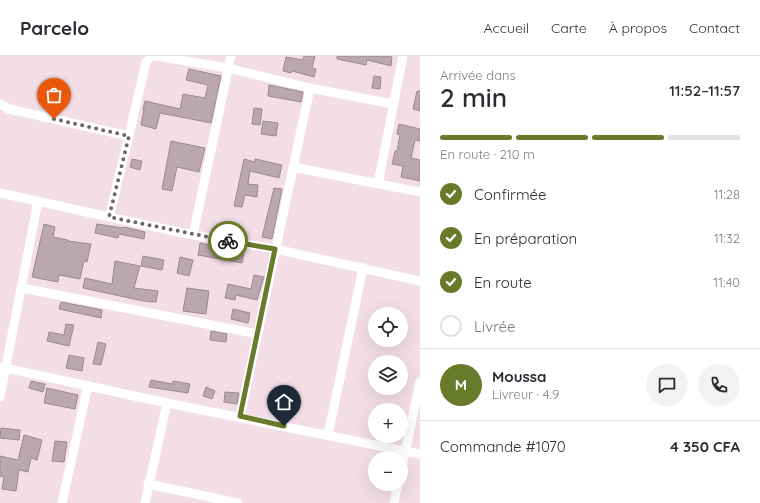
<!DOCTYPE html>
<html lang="fr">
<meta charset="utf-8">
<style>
body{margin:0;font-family:Quicksand,sans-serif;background:#f2f2f3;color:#2b2b33;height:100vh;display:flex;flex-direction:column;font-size:15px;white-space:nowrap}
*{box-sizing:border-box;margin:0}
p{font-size:13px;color:#7c7c81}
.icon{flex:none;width:22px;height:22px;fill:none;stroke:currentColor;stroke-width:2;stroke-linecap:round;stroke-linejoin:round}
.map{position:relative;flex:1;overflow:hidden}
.details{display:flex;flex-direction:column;background:#fff;width:340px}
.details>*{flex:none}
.buttons{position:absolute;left:368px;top:251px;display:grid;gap:8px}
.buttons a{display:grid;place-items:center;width:40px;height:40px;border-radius:50%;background:#fff;box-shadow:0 4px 16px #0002;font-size:20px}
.pin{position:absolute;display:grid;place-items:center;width:34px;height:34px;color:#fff;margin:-41px -17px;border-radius:50% 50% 50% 0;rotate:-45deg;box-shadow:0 0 4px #0007}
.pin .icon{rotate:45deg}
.courier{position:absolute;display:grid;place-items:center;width:40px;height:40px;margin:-20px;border:3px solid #697b2b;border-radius:50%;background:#fff;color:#222;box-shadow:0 1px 5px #0007}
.overview em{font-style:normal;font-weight:600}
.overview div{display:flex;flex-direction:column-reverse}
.overview{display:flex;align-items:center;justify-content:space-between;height:68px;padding:0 20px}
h1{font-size:26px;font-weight:600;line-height:30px}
.bar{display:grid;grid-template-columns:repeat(4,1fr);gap:6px 4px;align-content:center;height:48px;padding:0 20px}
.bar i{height:5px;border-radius:3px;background:#e1e1e2}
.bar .selected{background:#697b2b}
.bar p{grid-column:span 4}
.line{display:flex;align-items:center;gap:10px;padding:0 20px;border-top:1px solid #e1e1e2}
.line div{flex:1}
.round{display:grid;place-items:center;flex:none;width:42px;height:42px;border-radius:21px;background:#f2f2f3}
ol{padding:0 20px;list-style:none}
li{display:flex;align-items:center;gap:12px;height:44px}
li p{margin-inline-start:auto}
li .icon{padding:4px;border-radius:50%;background:#697b2b;color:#fff;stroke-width:4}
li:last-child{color:#7c7c81}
li i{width:22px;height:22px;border:2px solid #e1e1e2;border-radius:50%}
header{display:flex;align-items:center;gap:24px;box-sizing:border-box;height:56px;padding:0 20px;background:#fff;border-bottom:1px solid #e1e1e2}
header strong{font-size:19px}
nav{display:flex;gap:22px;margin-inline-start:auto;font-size:14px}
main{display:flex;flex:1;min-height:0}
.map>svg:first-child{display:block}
</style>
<header>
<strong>Parcelo</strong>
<nav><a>Accueil</a><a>Carte</a><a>À propos</a><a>Contact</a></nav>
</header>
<main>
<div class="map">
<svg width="420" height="447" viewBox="0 0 420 447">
<rect width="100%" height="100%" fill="#f3dee8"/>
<path fill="#baa7b0" stroke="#9c8993" d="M304,0H315L312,12L316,13L314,21L292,15L291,17L283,15L286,1L303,4Z
M337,0H386L392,1L391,10L367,4L366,9L337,3Z
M189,13L221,20L211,67L160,57L156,73L141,69L144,53H143L145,45L180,53L183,38L205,42L208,29L186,24Z
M374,20L381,21L380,33L372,32Z
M269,29L303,36L301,46L268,40Z
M417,35H420V55L413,53Z
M254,52L262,53L260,69L252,68Z
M263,65L278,67L276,80L261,78Z
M399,68L420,73V85L415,84L411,102L420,104V125L401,121L403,110L392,108L395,95H397L400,79L397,78Z
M171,85L205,92L199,116L177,111L172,135L162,133Z
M132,103L142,105L140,114L130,111Z
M244,103L255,106V103L282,109L279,122L250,115L248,128L258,129L257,141L245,139L242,151L234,150Z
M274,132L282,133L272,183L262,181Z
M44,168L55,171L53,181L68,184V185L91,188L87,206L84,205L80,223L59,219L58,226L32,221Z
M97,168L123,172L124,171L145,176L144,183L119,178L118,182L95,177Z
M200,187L244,196L242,207L198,199Z
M143,200L164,204L162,214L141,210Z
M180,201L193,204L189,220L177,217Z
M115,205L140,210L134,232L158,235L156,246L143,245L83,232L85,222L112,228Z
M254,219L264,221L257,244L236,239L235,244L225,242L228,228L251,233Z
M187,232L209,235L206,258L183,255Z
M61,246L102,254L101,262L59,253Z
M233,253L250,257L248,267L231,263Z
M66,268L74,269L69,290L47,285L49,276L64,279Z
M211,275L227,278L226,286L210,284Z
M98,286L106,288L101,309L93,308Z
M69,299L84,302L82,315L66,312Z
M151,324L173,328V325L190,328L188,337L149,331Z
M31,325L45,328L43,336L29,332Z
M206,331L215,335L212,343L203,340Z
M47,332L78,339L75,353L44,347Z
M225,336L239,337L237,348L224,346Z
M1,372L20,374L19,384L0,382Z
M24,379L42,384L37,404L31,402L28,416L19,414L16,435L2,433L4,421L0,420V400L18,404Z
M55,385L67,386L64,406L52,405Z"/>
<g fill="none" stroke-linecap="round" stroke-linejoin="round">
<path stroke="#fff" stroke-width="9" d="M157,0L228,12L310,32L240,361
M310,32L393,48
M0,48L9,53L129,80
M293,111L420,136
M378,128L403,0
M0,137L123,164L193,179L275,193L420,225
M109,161L129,80L146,6L151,1L157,0
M193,179L231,0
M22,232L258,278
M0,311L167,347L420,398
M0,341L38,145
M328,379L363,212
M401,415L420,326
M148,428L238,447
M62,447L88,329
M145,447L167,347
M394,447L398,428"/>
</g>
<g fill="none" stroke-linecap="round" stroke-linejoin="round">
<path stroke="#70646a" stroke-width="4" stroke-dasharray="0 7.2" d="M54,63L129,80L109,161L228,185"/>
<path stroke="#697b2b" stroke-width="5" d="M228,185L275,193L240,360L284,370"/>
</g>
</svg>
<div class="buttons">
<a><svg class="icon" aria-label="locate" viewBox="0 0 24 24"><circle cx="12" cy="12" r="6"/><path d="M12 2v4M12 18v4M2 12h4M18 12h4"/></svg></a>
<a><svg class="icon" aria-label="layers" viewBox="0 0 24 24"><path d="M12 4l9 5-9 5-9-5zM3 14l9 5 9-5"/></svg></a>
<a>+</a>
<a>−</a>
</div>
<div class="pin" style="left:54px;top:63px;background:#ea580c"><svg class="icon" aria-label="bag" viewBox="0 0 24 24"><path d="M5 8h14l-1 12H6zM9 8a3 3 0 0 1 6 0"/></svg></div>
<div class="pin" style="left:284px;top:370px;background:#1f2937"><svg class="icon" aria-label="home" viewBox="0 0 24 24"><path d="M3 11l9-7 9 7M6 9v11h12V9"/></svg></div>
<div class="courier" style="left:228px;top:185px"><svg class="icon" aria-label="bike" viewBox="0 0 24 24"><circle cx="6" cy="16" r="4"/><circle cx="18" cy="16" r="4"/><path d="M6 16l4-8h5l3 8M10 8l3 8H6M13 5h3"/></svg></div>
</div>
<section class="details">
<div class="overview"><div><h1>2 min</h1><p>Arrivée dans</p></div><em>11:52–11:57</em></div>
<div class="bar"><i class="selected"></i><i class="selected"></i><i class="selected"></i><i></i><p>En route · 210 m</p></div>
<ol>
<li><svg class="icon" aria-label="check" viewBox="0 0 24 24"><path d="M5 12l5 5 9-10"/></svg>Confirmée<p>11:28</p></li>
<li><svg class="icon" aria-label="check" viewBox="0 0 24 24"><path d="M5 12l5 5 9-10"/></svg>En préparation<p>11:32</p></li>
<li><svg class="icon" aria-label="check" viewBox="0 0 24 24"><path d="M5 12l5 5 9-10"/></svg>En route<p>11:40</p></li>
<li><i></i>Livrée</li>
</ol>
<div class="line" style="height:72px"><b class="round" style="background:#697b2b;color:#fff">M</b><div><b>Moussa</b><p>Livreur · 4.9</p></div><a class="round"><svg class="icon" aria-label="chat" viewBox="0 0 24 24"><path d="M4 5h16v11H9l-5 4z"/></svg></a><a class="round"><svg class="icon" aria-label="phone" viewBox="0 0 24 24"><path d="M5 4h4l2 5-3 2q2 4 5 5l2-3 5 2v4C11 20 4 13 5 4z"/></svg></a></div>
<div class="line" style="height:52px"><div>Commande #1070</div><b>4 350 CFA</b></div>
</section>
</main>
